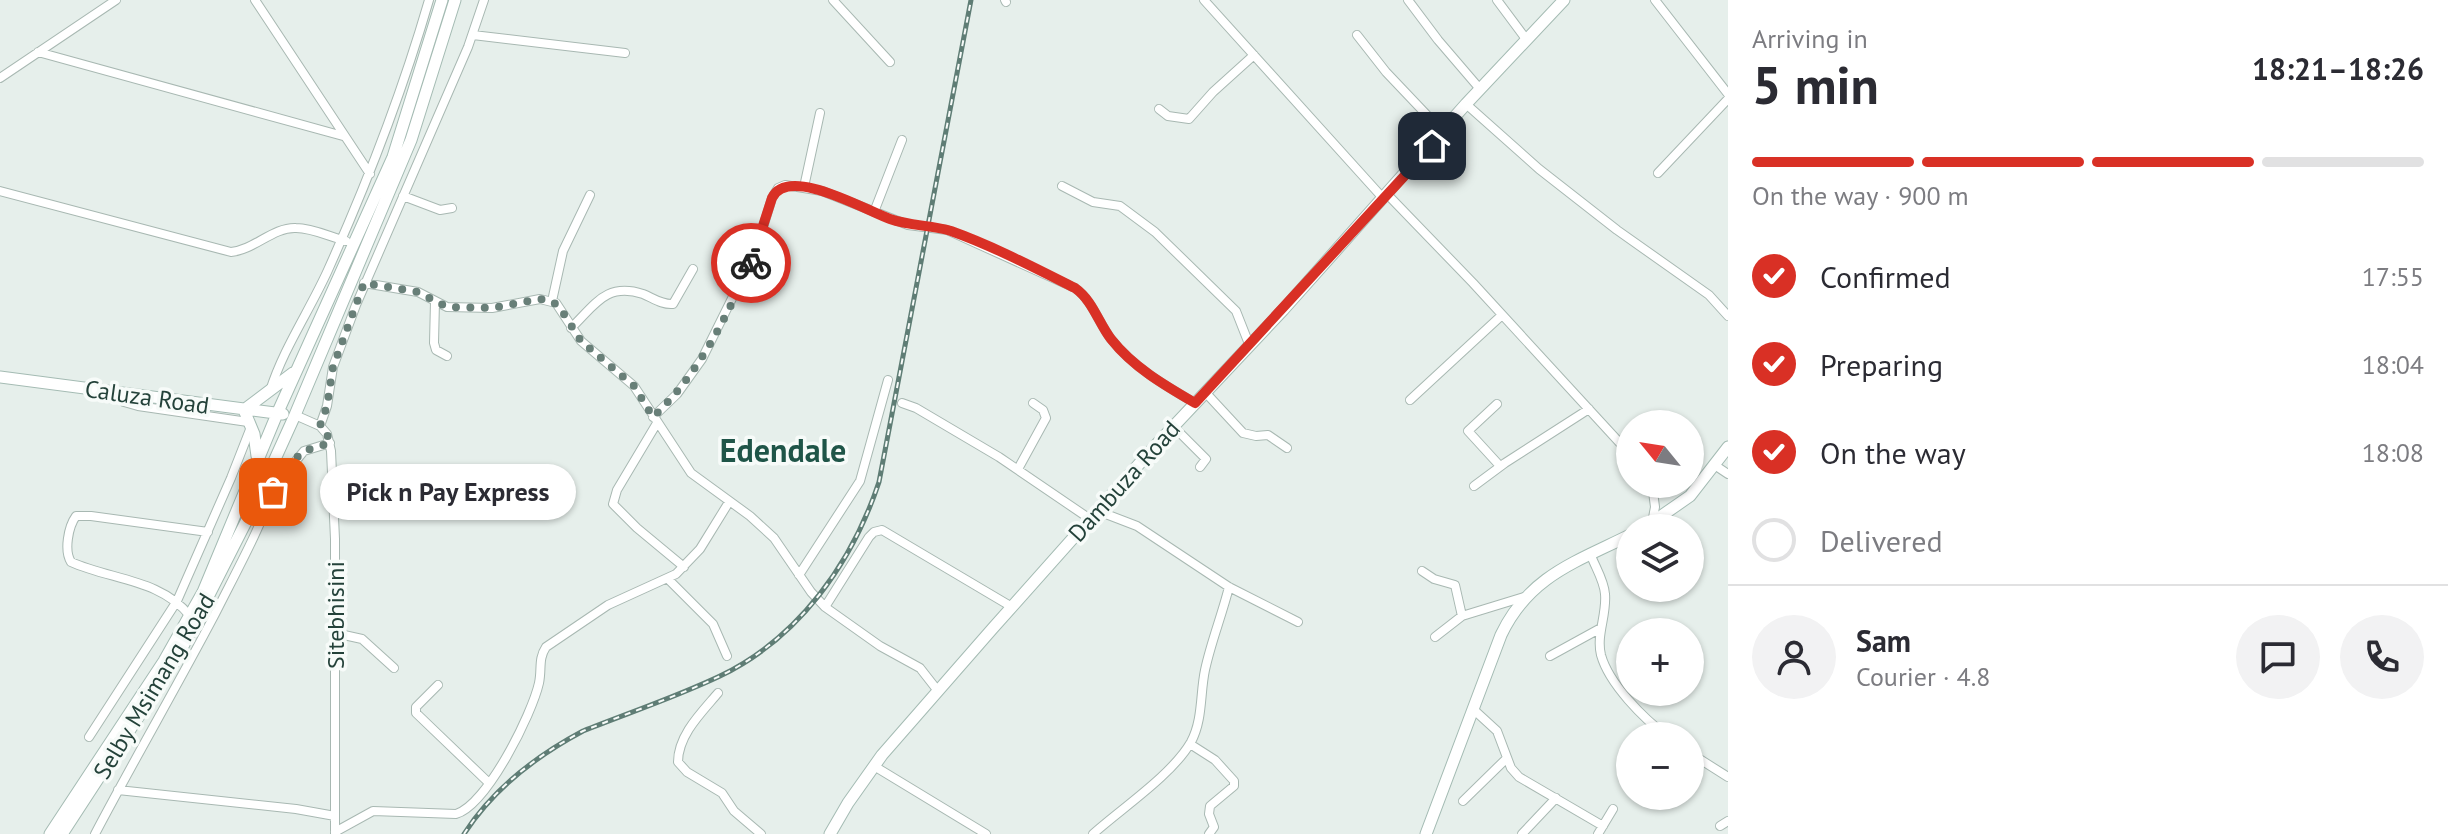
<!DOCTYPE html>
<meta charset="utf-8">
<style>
body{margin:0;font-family:"PT Sans",sans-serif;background:#f2f2f3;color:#2b2b33;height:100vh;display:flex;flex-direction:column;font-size:30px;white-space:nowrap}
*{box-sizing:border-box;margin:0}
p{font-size:26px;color:#7c7c81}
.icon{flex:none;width:44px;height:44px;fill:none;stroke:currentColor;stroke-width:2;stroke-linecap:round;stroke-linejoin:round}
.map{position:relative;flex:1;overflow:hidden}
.sheet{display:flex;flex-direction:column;background:#fff;width:720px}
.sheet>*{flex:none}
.needle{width:52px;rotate:300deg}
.buttons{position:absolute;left:1616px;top:410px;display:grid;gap:16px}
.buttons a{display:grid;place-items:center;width:88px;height:88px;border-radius:50%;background:#fff;box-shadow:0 2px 6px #0004;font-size:40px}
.pin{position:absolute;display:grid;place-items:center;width:68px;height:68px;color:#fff;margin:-34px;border-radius:16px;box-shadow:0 4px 12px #0006}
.courier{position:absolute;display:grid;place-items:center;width:80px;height:80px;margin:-40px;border:6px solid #d93025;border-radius:50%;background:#fff;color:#222;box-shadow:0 2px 10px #0007}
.bubble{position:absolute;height:56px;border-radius:28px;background:#fff;box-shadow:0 2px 6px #0004;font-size:26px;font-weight:700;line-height:56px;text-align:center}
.headline em{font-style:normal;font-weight:700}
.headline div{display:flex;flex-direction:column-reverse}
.headline{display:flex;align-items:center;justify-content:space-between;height:136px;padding:0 24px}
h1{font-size:52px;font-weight:700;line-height:60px}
.bar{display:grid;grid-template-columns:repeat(4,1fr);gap:12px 8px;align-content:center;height:96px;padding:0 24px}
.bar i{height:10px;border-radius:6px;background:#e1e1e2}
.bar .current{background:#d93025}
.bar p{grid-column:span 4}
.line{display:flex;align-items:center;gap:20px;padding:0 24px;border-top:2px solid #e1e1e2}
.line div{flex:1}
.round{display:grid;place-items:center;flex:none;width:84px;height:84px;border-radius:42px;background:#f2f2f3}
ol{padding:0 24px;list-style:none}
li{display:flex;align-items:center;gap:24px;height:88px}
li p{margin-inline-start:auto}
li .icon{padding:8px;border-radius:50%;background:#d93025;color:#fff;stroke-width:4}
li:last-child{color:#7c7c81}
li i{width:44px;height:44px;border:4px solid #e1e1e2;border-radius:50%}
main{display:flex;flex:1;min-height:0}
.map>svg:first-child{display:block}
</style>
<main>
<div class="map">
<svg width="1728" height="834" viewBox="0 0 1728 834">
<rect width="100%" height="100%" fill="#e6efeb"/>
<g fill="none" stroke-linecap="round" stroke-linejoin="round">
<g stroke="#a8b8b2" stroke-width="10">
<path id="street" d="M255,0L370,174
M833,0L890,62
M1005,0L1006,2
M1204,0L1382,197
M1408,0L1438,40L1480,89
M1497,0L1526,39
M1655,0L1728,94
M473,35L625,53
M1357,35L1386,72L1443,132
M38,52L343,136
M0,78L116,0
M1466,104L1539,169L1617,230L1709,295L1728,316
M1159,109L1168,116L1189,119L1213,92L1254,55
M1658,173L1728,99
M1062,186L1093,202L1120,206L1155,232L1236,311L1249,344
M804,187L820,113
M0,191L231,252C254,250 273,227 296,228C313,228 330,237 346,241
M1386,193L1473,283L1630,454
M403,196L440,210L452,208
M874,212L902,140
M364,283L418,292L447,307L492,308L540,299L556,303L581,341L634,386L691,473L750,516L774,538L811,592L825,607L880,646L920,668L938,691
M435,301L434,343L436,350L447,356
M552,301L563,251L590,195
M571,328C595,305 606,282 643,294C653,298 662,305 673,304L693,269
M270,391C283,349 310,310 328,270C368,181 402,93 429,0
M109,392L124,402L138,406L248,422
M1205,392L1243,433L1256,436L1268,435L1287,448
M1410,400L1502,315
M902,403L916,408L999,457L1090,519
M1497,404L1468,431L1500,466
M295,415L320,426L327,434L331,451L335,539V833
M653,417L677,394L702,359L756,250L772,198L778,188L785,185L822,191L908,225L947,230L1075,288C1093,301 1098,322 1111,339C1133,367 1164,385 1195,403
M657,423L617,490L613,504L637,528L684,567
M320,426L327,406L333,367L356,305L468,47L484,0
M1173,426L1206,459L1200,467
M1716,466L1728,474
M1018,469L1046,418L1043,410L1033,403
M275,486L304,451L330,443
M1474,486L1505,463L1589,409
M1098,511L1137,526L1229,587L1298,622
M1652,523L1655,507L1652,484
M1590,553C1595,567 1604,580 1605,594C1607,615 1596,635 1601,655C1609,684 1644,719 1667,736
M1422,571L1434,579L1455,585L1462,616
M799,575L860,481L888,380
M668,579L713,624L727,656
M825,607L869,537L874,532L882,530L1012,607
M190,616C161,579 111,580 71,562C64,551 68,527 76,516H91L208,532
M335,633L362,639L394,668
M1435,637L1462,616L1524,597
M1550,656L1601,628
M438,685L416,707V713L489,783
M718,693C702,712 678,735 678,762L687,772L722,793L734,811L761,834
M1473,709L1497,731L1511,768L1519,777L1603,826
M89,737L177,601L231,478L251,427
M1190,744L1215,760L1234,781V786L1210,806L1209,814L1214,827L1209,834
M1690,753L1728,777
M874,766L986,834
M118,790L296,809L335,816
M1463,801L1507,758
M1720,826L1728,821
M335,832L373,811L456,814C487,805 532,714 539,683C542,669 538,659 546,647L608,605L676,574L700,549L729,502
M95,834C134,760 176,688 215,614C236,572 259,531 275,486L266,479
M1093,834C1122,808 1172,775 1191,742C1203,720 1200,693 1205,670C1211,642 1222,615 1229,587
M1522,834L1556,798
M1598,834L1613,809"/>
</g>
<g stroke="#a4bbb3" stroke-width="13">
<path id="secondary" d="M0,377L283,414
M257,456L254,434L244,410L293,373
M1644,528L1690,496L1728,447
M50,834L164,661L203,592L277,414L393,157L442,0
M62,834L178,656L252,510L295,415L411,140L455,0
M830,834L848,803L882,755L993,628L1156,445L1283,310L1466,104L1564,0
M1426,834L1501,635C1529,576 1576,562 1630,535"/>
</g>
<use href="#street" stroke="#fff" stroke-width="8"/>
<use href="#secondary" stroke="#fff" stroke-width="11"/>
<g stroke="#5f7d75" stroke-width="5">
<path id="rail" d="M464,834C493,789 536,756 583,731C628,713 676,697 720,676C799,638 852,563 879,482L971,0"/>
</g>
<use href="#rail" stroke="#f7fbf9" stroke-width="2" stroke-dasharray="6" stroke-linecap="butt"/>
</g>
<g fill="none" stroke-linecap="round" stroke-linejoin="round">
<path stroke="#687f78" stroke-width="8" stroke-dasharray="0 14.4" d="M273,492L294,460L304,451L330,443L327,434L320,426L327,406L333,367L364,283L418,292L447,307L492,308L540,299L552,301L560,308L581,341L634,386L653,417C699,374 725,319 751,263"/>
<path stroke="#d93025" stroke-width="10" d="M751,263L772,198C788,165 865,210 890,219C910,226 931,225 951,231C993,246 1035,268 1075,288C1093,301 1098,322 1111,339C1133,367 1164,385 1195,403L1432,146"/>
</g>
<g text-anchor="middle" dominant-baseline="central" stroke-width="7" stroke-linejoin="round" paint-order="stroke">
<g font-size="24" fill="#24423a" stroke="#f7fbf9">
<text transform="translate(147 397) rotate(8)">Caluza Road</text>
<text transform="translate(1124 481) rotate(-48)">Dambuza Road</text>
<text transform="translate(335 615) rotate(-90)">Sitebhisini</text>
<text transform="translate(154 686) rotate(-59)">Selby Msimang Road</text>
</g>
<g font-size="32" font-weight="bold" fill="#1f5548" stroke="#f7fbf9">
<text x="783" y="450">Edendale</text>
</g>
</g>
</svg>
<div class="buttons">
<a><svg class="needle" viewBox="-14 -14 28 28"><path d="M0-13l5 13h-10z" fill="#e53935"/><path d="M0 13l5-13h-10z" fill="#7c7c81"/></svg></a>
<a><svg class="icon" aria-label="layers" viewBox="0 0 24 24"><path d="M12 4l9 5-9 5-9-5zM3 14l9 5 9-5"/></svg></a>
<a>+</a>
<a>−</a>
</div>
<div class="pin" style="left:273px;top:492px;background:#ea580c"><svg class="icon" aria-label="bag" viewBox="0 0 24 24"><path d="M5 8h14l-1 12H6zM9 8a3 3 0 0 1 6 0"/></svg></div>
<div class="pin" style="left:1432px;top:146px;background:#1f2937"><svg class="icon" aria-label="home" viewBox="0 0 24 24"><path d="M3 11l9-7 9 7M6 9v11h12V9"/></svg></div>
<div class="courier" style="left:751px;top:263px"><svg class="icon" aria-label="bike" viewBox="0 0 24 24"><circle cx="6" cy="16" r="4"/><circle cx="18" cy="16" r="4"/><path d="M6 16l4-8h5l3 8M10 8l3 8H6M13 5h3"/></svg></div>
<div class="bubble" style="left:320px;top:464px;width:256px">Pick n Pay Express</div>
</div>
<section class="sheet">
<div class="headline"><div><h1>5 min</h1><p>Arriving in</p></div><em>18:21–18:26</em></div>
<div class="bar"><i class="current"></i><i class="current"></i><i class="current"></i><i></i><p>On the way · 900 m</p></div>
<ol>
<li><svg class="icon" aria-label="check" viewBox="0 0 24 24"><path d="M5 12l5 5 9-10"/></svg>Confirmed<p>17:55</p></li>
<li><svg class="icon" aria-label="check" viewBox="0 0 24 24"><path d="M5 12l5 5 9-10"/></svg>Preparing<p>18:04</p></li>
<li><svg class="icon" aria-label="check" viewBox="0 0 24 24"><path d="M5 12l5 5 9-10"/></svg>On the way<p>18:08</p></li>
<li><i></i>Delivered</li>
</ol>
<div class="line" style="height:144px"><a class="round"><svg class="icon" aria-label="person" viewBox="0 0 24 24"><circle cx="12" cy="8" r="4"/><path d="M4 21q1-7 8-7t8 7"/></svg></a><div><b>Sam</b><p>Courier · 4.8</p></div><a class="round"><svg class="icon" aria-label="chat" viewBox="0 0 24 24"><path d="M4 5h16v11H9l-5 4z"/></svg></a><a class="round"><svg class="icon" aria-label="phone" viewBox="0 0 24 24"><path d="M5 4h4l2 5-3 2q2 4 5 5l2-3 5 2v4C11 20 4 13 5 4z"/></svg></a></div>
</section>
</main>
